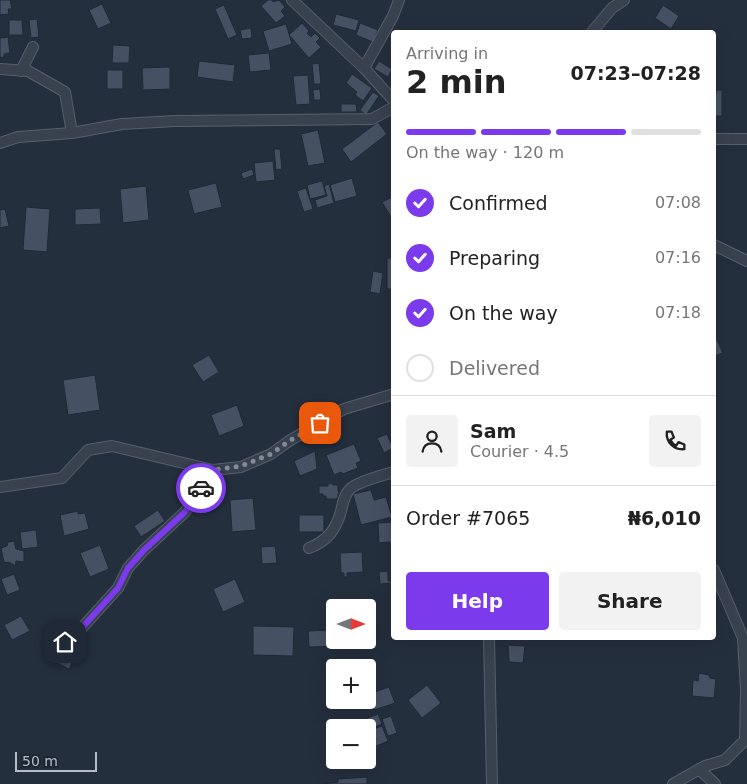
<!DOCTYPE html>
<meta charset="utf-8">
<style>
body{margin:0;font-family:"DejaVu Sans",sans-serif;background:#f2f2f2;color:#222;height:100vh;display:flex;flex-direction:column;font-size:19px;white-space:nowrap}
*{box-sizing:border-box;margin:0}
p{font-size:16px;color:#767676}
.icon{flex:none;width:28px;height:28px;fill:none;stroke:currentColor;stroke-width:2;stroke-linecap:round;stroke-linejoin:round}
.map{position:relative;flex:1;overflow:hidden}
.side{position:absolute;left:391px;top:30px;width:325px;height:610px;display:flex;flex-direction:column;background:#fff;border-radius:5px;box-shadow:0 5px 20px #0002}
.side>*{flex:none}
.needle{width:32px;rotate:90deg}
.controls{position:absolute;left:326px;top:599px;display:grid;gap:10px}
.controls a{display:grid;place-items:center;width:50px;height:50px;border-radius:5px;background:#fff;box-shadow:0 5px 20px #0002;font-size:25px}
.scale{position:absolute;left:15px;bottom:12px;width:82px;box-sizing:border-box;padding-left:5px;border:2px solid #b4bcc9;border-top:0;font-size:14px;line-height:18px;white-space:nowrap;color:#b4bcc9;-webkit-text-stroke:4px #1d2633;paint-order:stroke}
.pin{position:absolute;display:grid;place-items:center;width:42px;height:42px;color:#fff;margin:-21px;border-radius:10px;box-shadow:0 2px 8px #0006}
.courier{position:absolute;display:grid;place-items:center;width:50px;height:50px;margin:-25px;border:4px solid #7c3aed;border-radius:50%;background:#fff;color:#222;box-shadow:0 1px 6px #0007}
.head em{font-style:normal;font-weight:800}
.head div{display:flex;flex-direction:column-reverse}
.head{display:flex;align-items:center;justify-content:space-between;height:85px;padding:0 15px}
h1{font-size:32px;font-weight:800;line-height:38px}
.bar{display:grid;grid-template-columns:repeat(4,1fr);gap:8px 5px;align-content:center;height:60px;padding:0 15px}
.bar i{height:6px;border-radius:4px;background:#e0e0e0}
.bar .selected{background:#7c3aed}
.bar p{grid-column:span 4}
.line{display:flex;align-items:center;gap:12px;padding:0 15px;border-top:1px solid #e0e0e0}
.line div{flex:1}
.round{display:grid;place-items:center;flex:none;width:52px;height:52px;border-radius:5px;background:#f2f2f2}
ol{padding:0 15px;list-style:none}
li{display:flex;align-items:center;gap:15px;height:55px}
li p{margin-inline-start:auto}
li .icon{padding:5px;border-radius:50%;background:#7c3aed;color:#fff;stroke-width:4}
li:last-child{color:#767676}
li i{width:28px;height:28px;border:2px solid #e0e0e0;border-radius:50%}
.cta{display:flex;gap:10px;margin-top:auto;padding:10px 15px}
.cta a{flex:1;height:58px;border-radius:5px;background:#7c3aed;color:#fff;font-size:20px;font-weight:800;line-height:58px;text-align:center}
.cta a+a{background:#f2f2f2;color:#222}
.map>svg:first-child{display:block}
</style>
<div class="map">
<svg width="747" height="784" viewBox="0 0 747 784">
<rect width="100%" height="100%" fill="#242f3e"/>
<path fill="#455162" stroke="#1f2835" d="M0,0H12H10L12,9H8L9,14L0,15Z
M268,0H272L273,2L279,0L285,7L281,11L285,16L276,23L261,6Z
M102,4L111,23L98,29L89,10Z
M224,5L237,35L228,39L215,9Z
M663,5L679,16L671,29L655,18Z
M336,14L359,20L356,31L333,25Z
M37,19L39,37L31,38L29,20Z
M9,20H22L23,35H9Z
M302,23L309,31L307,33L311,37L315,33L320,38L316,42L321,47L309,58L289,35Z
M360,23L378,30L373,42L356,35Z
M286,24L292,44L269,51L263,31Z
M251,28L252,38L242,39L240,30Z
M8,37L10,53L4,54V57L0,58V38Z
M113,45L130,46L129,63H112Z
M269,53L271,70L250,72L248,55Z
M199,61L235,65L233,82L197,77Z
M379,61L392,69L388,77L374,69Z
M319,63L321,84H314L312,64Z
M170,67V89L143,90L142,68Z
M107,70H123V89H107Z
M352,74L372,88L363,101L355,95L357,92L346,83Z
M308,75L310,104L296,105L293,76Z
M320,89L321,100H314L313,90Z
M716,90H722V116H714V94H716Z
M373,92L379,96L366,115L360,110Z
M341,104H356L357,112H341Z
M378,122L387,134L351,162L342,149Z
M318,130L325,163L308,166L301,134Z
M274,149H280L282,169L276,170Z
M273,161L275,180L256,182L254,163Z
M252,169L254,175L243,179L241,173Z
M352,178L357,196L335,202L330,185Z
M322,181L326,195L310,199L307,185Z
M216,183L222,207L194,214L188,190Z
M329,184L334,203L317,208L315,200L327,196L324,186Z
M146,186L149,220L123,223L120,189Z
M306,188L313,209L304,212L297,191Z
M394,196V222L382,202Z
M26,207L50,209L47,252L23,250Z
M100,208L101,224L75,225V209Z
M5,209L9,226L0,228V210Z
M387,258H394V289H387Z
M373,271L383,273L380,294L370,292Z
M717,340L723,353L714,356V341Z
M209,355L219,372L203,382L192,365Z
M95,375L100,410L68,415L63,380Z
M237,405L244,426L219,436L211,415Z
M387,434L393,448L384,453L377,438Z
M354,444L361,461L356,463L358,468L343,474L341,472L334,475L326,455Z
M315,451L317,469L300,476L294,461Z
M332,483L333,485H338V491L340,494H338V498L336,499H326V496H323V494H319V486H328V484Z
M371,490L374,500L386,497L392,517L361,525L353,494Z
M253,498L256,530L232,532L230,500Z
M158,510L165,521L141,537L134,526Z
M78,511V514L85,513L89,529L64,536L60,515Z
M299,515H324V532H299Z
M394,522V548H391L390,542L379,543L378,523Z
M36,530L38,547L22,549L20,532Z
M14,541L16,549L24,551V562L16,561L15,566L11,563L4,562L1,548L7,546L8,542Z
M100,545L109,569L90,577L80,553Z
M275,546L277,563L262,564L261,547Z
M362,552L363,572L347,573V577H344V573H341L340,553Z
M388,571V581H392L393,583L380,584L379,572Z
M14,574L20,590L7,595L1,579Z
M235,579L245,602L223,612L213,589Z
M21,616L30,631L12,640L4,625Z
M253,626L294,627L293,656L253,655Z
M335,630L336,646L309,647L308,631Z
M508,645L525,646L523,663L509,662Z
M57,646L76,655L69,669L51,660Z
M699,673L709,675L710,678L716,679L714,698L692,696L693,680L698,681Z
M427,685L441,703L422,718L408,700Z
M389,687L395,703L374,710L369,694Z
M378,714L382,724L368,730L363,720Z
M391,716L397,733L388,736L382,719Z
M382,726L388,741L372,748L368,737V731Z
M367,777V784H322L338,782V779Z"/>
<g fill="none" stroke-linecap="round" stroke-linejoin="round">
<g stroke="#565f6c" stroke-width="12">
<path id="minor" d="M292,0L364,68L394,101
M592,32L612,8L624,0
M364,68L393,16L399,0
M0,69L28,71L65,92L72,133
M21,71L33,47
M714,139H747
M0,143L18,137L72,133L122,124L175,121L372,119L394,107
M714,245L747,261
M0,487L62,478L88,450L112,446L213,470L241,467L271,454L289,441L344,409L394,394
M309,548C327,541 336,530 341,511C343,503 344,495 350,489C357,482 383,475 394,472
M489,638L492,784
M65,642L80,630L118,588L128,568L144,550L185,512L213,470
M699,769L715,784
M673,784L705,766L725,760L745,740L746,691L743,638L714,570"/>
</g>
<use href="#minor" stroke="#38414e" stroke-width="10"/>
</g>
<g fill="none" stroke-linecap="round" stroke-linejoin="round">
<path stroke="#828b98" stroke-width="5" stroke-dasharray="0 9" d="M201,488L213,470L241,466L271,454L289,441L320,423"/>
<path stroke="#7c3aed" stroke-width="6" d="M65,642L80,630L118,588L128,568L144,550L185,512L201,488"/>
</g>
</svg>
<div class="controls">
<a><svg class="needle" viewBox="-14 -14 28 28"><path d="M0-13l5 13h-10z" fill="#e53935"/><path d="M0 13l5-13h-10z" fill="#767676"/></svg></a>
<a>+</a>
<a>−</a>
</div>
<div class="scale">50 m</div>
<div class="pin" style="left:320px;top:423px;background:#ea580c"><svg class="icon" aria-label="bag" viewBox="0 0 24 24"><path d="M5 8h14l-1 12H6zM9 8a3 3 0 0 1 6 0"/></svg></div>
<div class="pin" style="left:65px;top:642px;background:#1f2937"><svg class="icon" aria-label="home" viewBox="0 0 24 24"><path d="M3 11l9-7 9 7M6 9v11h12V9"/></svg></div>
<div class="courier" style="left:201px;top:488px"><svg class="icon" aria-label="car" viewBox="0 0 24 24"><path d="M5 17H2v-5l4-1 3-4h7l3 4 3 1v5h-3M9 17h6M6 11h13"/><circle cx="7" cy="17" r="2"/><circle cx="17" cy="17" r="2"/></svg></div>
<section class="side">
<div class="head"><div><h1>2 min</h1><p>Arriving in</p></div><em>07:23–07:28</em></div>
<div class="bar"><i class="selected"></i><i class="selected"></i><i class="selected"></i><i></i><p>On the way · 120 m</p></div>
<ol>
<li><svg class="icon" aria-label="check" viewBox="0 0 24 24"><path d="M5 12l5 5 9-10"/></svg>Confirmed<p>07:08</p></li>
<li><svg class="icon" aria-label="check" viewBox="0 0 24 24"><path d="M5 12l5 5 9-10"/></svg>Preparing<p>07:16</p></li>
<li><svg class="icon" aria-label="check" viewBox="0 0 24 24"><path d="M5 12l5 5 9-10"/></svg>On the way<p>07:18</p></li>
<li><i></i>Delivered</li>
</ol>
<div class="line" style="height:90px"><a class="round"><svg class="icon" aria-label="person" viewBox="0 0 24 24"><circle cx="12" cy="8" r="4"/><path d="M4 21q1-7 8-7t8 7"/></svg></a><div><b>Sam</b><p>Courier · 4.5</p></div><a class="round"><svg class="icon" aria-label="phone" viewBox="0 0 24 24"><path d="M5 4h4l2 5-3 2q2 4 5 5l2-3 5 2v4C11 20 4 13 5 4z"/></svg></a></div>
<div class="line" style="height:65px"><div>Order #7065</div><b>₦6,010</b></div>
<div class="cta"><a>Help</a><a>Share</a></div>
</section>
</div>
